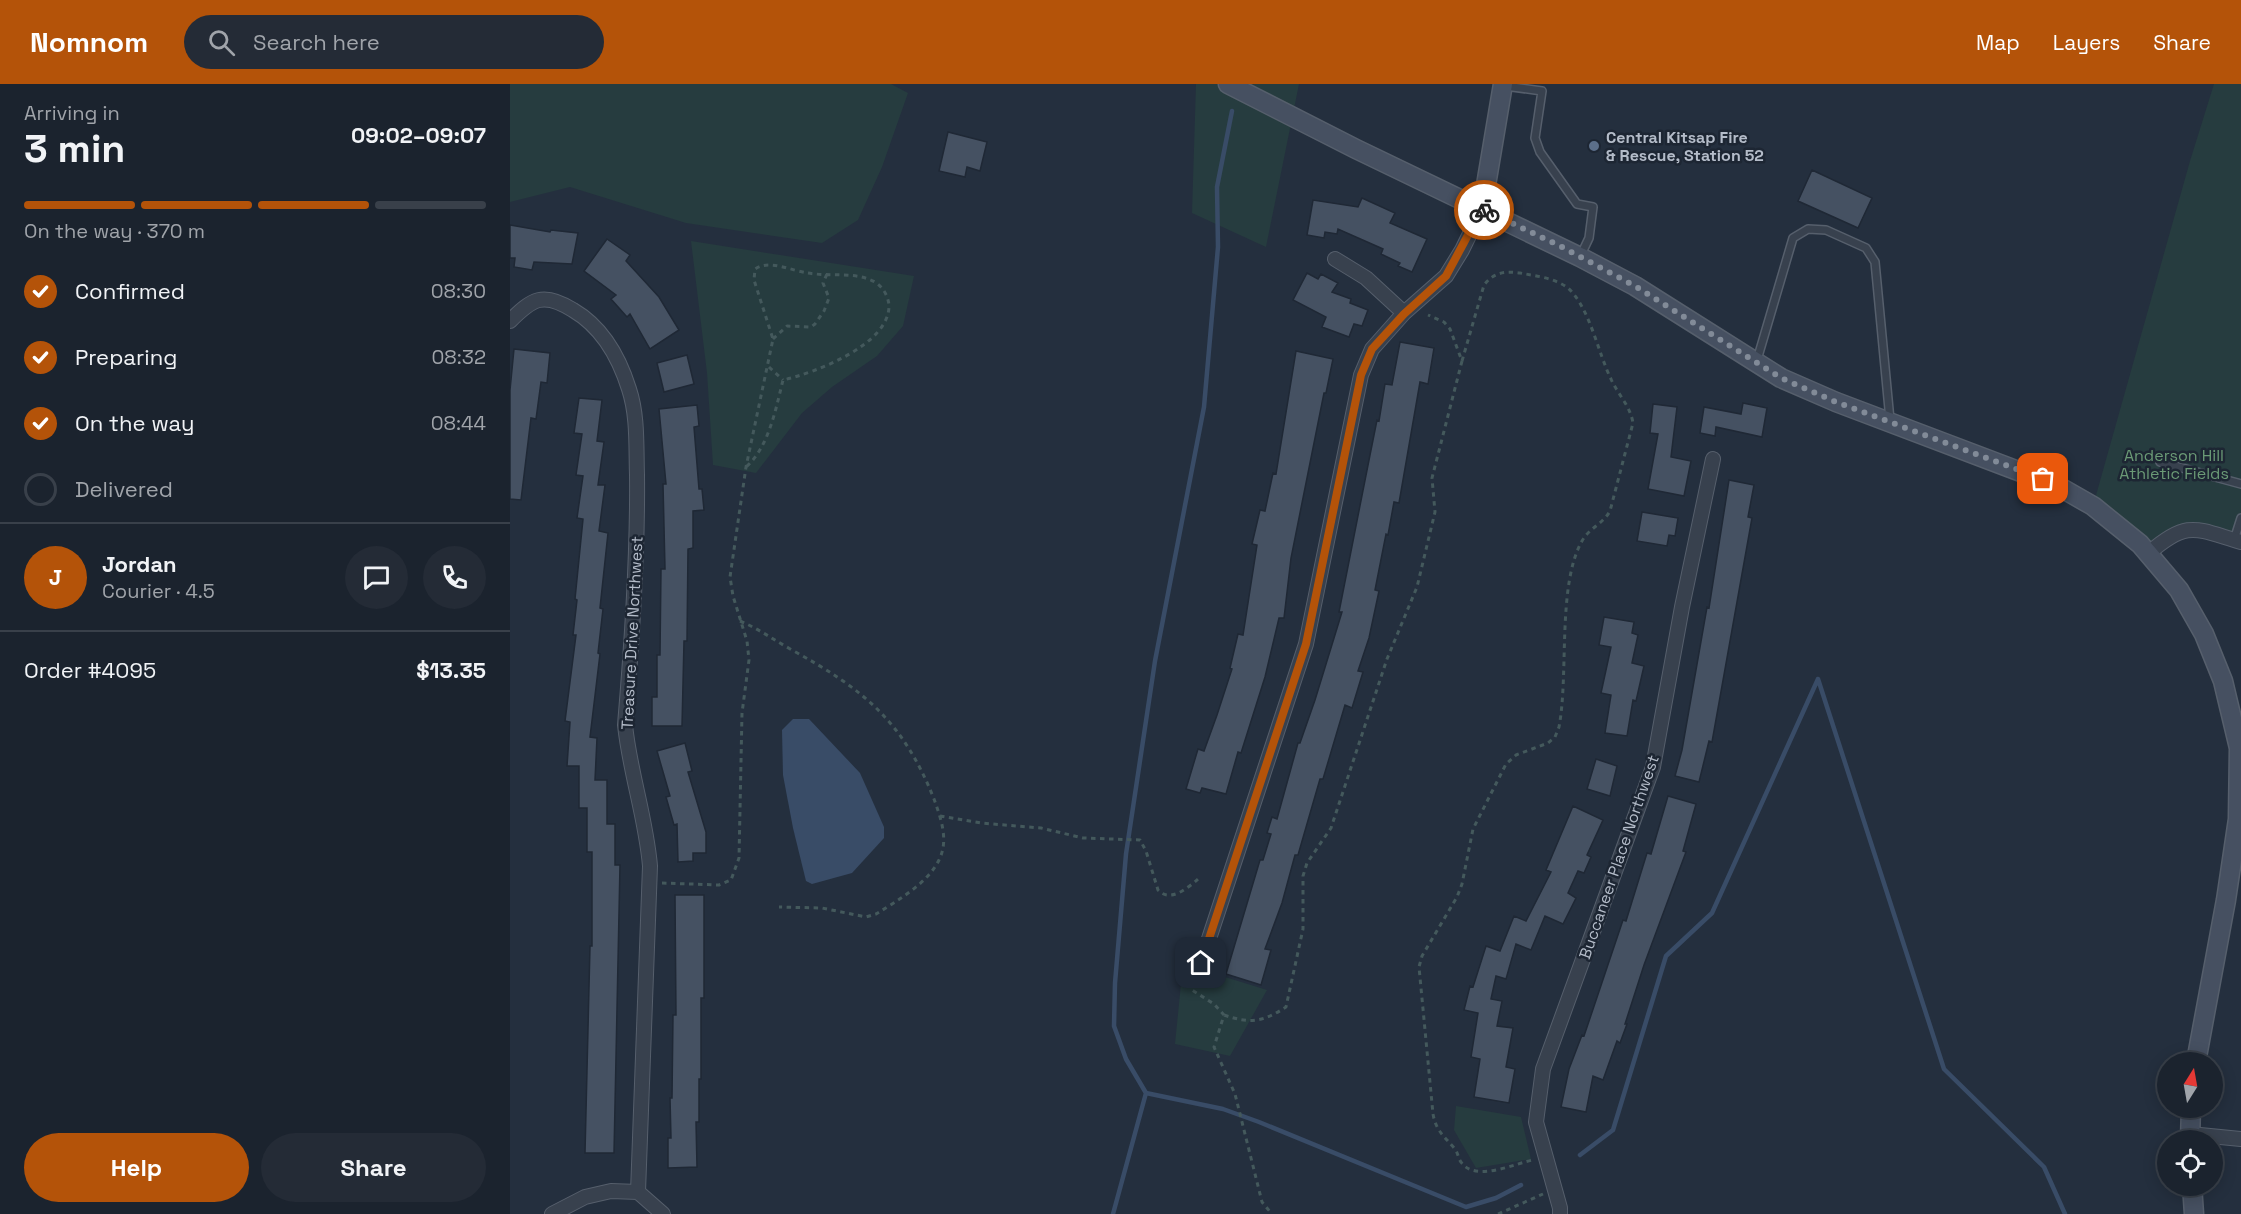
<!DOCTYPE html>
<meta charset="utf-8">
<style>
body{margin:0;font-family:"Space Grotesk",sans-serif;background:#242b36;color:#f1f3f6;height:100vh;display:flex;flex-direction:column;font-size:22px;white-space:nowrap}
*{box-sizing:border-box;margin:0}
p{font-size:20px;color:#a0a4aa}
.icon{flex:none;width:33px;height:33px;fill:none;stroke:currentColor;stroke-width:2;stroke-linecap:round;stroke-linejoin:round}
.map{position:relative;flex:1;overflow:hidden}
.panel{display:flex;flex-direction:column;background:#1b232e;width:510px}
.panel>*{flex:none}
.needle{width:39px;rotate:11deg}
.buttons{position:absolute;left:1647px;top:968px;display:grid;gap:12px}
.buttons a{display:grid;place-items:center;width:66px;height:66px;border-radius:50%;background:#1b232e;box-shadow:0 3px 15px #0003,0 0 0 2px #39404a;font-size:30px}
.pin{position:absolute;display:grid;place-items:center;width:51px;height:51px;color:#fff;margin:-26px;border-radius:12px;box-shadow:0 3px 9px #0006}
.courier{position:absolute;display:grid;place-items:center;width:60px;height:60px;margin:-30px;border:4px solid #b45309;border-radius:50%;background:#fff;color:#222;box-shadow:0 2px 8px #0007}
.overview em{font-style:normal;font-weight:600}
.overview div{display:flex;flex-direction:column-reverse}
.overview{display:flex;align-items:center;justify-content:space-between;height:102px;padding:0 24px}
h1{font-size:39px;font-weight:600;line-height:45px}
.bar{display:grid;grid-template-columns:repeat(4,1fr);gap:9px 6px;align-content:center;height:72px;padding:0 24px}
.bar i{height:8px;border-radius:4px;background:#39404a}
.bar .current{background:#b45309}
.bar p{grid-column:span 4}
.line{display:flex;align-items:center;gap:15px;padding:0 24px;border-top:2px solid #39404a}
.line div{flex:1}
.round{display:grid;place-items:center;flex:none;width:63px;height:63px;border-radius:32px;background:#242b36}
ol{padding:0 24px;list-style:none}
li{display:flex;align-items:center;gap:18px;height:66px}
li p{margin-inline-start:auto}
li .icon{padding:6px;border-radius:50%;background:#b45309;color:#fff;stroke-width:4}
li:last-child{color:#a0a4aa}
li i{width:33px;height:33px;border:3px solid #39404a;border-radius:50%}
.cta{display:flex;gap:12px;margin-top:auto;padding:12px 24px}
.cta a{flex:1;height:69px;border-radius:36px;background:#b45309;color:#fff;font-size:24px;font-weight:600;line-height:69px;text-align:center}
.cta a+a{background:#242b36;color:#f1f3f6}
header{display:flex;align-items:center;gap:36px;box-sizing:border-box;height:84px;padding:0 30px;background:#b45309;color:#fff}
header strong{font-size:28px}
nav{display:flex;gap:33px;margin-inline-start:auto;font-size:21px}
.search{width:420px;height:54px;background:#242b36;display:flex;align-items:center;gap:15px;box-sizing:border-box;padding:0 21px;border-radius:33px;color:#a0a4aa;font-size:22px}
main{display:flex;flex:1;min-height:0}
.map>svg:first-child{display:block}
</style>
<header>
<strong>Nomnom</strong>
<div class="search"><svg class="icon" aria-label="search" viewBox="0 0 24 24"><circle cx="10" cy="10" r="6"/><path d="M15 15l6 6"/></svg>Search here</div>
<nav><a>Map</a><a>Layers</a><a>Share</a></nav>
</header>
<main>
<section class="panel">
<div class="overview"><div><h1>3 min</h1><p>Arriving in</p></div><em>09:02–09:07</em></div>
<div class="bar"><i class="current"></i><i class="current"></i><i class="current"></i><i></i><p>On the way · 370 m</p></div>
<ol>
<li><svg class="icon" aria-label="check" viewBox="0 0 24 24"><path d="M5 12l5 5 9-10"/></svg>Confirmed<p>08:30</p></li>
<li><svg class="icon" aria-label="check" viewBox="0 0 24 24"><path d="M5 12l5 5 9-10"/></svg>Preparing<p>08:32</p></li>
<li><svg class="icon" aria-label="check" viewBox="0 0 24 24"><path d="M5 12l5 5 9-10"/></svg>On the way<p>08:44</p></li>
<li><i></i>Delivered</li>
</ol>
<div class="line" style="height:108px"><b class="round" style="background:#b45309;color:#fff">J</b><div><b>Jordan</b><p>Courier · 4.5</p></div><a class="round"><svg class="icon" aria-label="chat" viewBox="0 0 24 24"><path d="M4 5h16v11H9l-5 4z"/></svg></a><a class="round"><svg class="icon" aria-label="phone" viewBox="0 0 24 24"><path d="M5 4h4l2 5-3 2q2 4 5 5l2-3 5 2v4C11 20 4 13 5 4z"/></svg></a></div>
<div class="line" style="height:78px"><div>Order #4095</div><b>$13.35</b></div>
<div class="cta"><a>Help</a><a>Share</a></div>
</section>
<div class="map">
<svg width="1731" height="1130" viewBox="0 0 1731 1130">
<rect width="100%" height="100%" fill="#242f3e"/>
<path fill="#263c3f" d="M0,0H381L398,9L372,83L348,136L312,159L176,139L60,103L0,118Z
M686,0H789L756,163L682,129Z
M1704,0H1731V458L1691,446L1639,469L1583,422L1680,77Z
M181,157L404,192L393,242L367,272L322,303L292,329L246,389L203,381L197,289Z
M673,880L757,906L720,972L665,960Z
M946,1022L1011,1033L1021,1075L966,1084L944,1046Z"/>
<path fill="#394c67" d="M283,635H299L350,689L374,743V754L342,789L302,800L296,797L283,744L273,691L272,646Z"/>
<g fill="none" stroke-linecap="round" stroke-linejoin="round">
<path stroke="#394c67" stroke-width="4.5" d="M1308,595L1434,985L1534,1083L1555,1130
M636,1009L713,1025L749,1038L956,1123L986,1114L1011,1101
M1070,1071L1103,1046L1156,872L1202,829L1308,595
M603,1130L636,1009L616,975L604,942L605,899L616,770L645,577L694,323L708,163L707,103L722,27"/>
</g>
<path fill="#455162" stroke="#1f2835" stroke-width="1.5" d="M438,48L477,58L470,87L457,83L455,93L429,87Z
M1302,86L1362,114L1348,144L1288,117Z
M852,114L885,129L880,139L917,155L902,188L888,182L890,179L871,170L873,165L828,145L827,150L815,148L814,154L797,151L803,116L848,123Z
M0,141L40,148L41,146L68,149L62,180L24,178L22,186L4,183L5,174H0Z
M97,155L120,171L116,177L149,213L169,246L140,265L120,230L117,233L101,215L106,211L74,187Z
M797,189L808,195L811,190L828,199L822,208L841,215L840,219L858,226L852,242L844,240L839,253L812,243L816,233L783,216Z
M890,258L924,264L918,300L910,298L889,419L884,418L878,451L876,450L865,506L869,507L859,554L848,587L853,588L842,624L835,621L813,695H810L788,771H785L772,819L755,865L761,866L751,901L716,890L750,776H753L761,750L757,749L762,733L767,735L788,659H790L805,616L832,528H829L860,371L867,336L869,337L875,300L882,301Z
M4,265L40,269L37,299L31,298L26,335L21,334L11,416L0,415V306Z
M786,267L823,275L816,309H814L781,474L774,534H769L755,593L731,669L728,668L716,710L692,704L690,709L676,705L688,665L694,667L707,631L722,585L720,584L728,550L733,551L747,461L742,460L750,426L755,427L763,389L766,390Z
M177,271L184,300L154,308L147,279Z
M69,314L92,316L87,357L94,358L88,401H95L89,447L98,449L90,524L93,525L88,569L90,570L80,653L87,654L85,696H97V740H105V781H110L104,1069H75L80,862H82V768H77V724H69V682H57L60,638L55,637L66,551H63L67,516L65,515L73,435L67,434L73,392L66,391L72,350L64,349Z
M1233,319L1257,324L1252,353L1206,343L1205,352L1190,349L1194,323L1231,330Z
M1143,320L1167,323L1161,373L1181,377L1174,412L1138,405L1148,350L1140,349Z
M187,321L189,342L184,343L189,405H192L194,426L183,427V464L178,465L177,557H174L172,642H142V613H147V571H150L151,485H155L153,400H156L149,325Z
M1219,396L1244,401L1238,433L1242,434L1202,658L1199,657L1189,698L1165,692L1172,666L1197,523L1199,524Z
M1132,428L1168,434L1165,452L1159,451L1157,462L1127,457Z
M1094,533L1124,538L1122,549L1128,551L1122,579L1134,582L1126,617L1123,616L1117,652L1095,649L1101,611L1091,609L1101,563L1089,561Z
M175,659L182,687L178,688L196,748V769H183V777L168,778L167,740L164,741L156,713L160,712L147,667Z
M1086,675L1107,682L1100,712L1077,705Z
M1158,712L1186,720L1173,767L1176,768L1134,881L1115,940H1117L1110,959L1107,957L1093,996L1083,992L1076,1028L1051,1023L1059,985L1072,951L1074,952L1113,836L1116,837L1137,769L1141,770Z
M1063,722L1093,736L1077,771L1081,773L1074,789L1068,787L1058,809L1066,814L1053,840L1035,832L1021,866L1006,860L996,895L986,892L981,915L992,917L987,942L1003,944L996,983L1005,985L999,1019L964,1013L970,975L961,973L968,929L954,926L960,902L963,903L976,862L990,867L1004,832L1016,837L1041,788L1036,786Z
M165,811H194V914H191V995H189V1038H186L187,1083L158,1084V1054H161L160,1014H162L163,931H166Z"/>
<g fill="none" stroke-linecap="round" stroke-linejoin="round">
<g stroke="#565f6c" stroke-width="10">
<path id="lane" d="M995,2L1032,7L1025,54L1030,68L1067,120L1083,123L1079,154L1070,173
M1247,276L1283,154L1298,145L1316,146L1356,164L1365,178L1380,336
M1650,378L1731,400
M1724,456L1731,434"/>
</g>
<g stroke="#565f6c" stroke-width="16">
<path id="street" d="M825,175L856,194L894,229
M0,237C22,215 33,207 63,226C92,243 109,273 119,305C128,332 126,363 127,391C128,474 122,558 115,641C120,689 136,734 140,782L128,1108
M1639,469C1678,435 1686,445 1731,458
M691,879L796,560L851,291L862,265L894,229L936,192L952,166L972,125
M1680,1050L1731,1055
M42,1130L75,1113L101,1107L128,1108L153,1130
M1050,1130V1124L1026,1038L1033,985L1143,683L1172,523L1203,375"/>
</g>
<g stroke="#565f6c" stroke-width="21">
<path id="secondary" d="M718,0L846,65L1070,173L1125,202L1271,294L1326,318L1548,402L1583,422L1630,460L1669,506L1694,550L1713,597L1729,664L1728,735L1716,816L1686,978
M972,125L993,0
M1680,1056L1681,1023
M1682,1101L1684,1130"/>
</g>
<path stroke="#44595c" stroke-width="3" stroke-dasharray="4.5 4.5" stroke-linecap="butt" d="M263,255L277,242L301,243L305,240L314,227L319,214L313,199L317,190
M952,277L974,201C984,188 995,187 1010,189C1026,192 1045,194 1058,204C1080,224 1088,269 1101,295C1108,311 1120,321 1123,339L1100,427C1093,440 1079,444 1072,457C1047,501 1059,590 1049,643L1045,653L1038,659L1006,671L996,680L963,745L952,800L947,813L912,872L909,883L923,1030C926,1047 934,1052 945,1065C948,1069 948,1074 951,1078C965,1099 1006,1079 1023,1076
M259,283L273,296
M230,537C249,545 264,556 282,566C353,605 393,637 424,715C431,735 439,756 429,776C418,799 387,817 366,830L356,833L312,824L269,823
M430,732L471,739L531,744L573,754L630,756L636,767L648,806C660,819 678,804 688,795
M152,799L209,801L221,796L229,774L232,629L239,576L237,557L223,512L220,493L236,383L263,255L244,196L245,185C259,175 282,187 298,189C320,193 345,187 365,198C373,203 378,212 379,221C380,261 304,289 273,296C266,324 259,363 236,383
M682,889V906L704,920L714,931L704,963L725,1010L752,1118L762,1130
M714,931C740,940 753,938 776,923L793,845V792L797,779L821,744L877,575L907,503L925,428L922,394L952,277L940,245L934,238L918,231
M988,1130L1033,1110"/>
<use href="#lane" stroke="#38414e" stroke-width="7"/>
<use href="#street" stroke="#38414e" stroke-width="14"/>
<use href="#secondary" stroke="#465061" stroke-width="18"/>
</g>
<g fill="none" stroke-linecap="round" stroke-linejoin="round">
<path stroke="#828b98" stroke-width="6" stroke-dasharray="0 10.8" d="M974,126L1050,162L1125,202L1271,294L1326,318L1533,395"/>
<path stroke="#b45309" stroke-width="8" d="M691,879L796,560L851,291L862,265L894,230L936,192L972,125L974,126"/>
</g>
<circle fill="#5c6f8a" stroke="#1d2633" stroke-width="2" cx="1084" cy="62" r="6"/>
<g text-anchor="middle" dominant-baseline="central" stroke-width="5" stroke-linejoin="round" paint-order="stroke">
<g font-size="16" font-weight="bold" fill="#b4bcc9" stroke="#1d2633" text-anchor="start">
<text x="1096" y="53">Central Kitsap Fire<tspan x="1096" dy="18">&amp; Rescue, Station 52</tspan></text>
</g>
<g font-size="16" fill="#6b9a76" stroke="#1d2633">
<text x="1664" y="371">Anderson Hill<tspan x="1664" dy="18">Athletic Fields</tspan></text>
</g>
<g font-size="16" fill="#b4bcc9" stroke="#1d2633">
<text transform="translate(122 549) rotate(-87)">Treasure Drive Northwest</text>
<text transform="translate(1109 773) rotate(-71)">Buccaneer Place Northwest</text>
</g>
</g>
</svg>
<div class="buttons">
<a><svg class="needle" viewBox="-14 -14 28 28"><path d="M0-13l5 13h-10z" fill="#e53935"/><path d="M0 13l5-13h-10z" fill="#a0a4aa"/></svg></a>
<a><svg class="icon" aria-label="locate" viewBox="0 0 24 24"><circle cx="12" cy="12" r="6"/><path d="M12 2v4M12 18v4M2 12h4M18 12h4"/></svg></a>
</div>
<div class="pin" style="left:1533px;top:395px;background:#ea580c"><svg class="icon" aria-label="bag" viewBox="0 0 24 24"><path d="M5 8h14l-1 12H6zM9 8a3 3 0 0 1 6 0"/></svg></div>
<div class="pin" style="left:691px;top:879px;background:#1f2937"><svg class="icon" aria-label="home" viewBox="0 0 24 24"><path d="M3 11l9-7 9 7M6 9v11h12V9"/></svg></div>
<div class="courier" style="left:974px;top:126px"><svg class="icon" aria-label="bike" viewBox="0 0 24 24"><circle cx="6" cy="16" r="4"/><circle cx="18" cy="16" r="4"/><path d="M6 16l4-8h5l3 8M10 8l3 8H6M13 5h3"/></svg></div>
</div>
</main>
